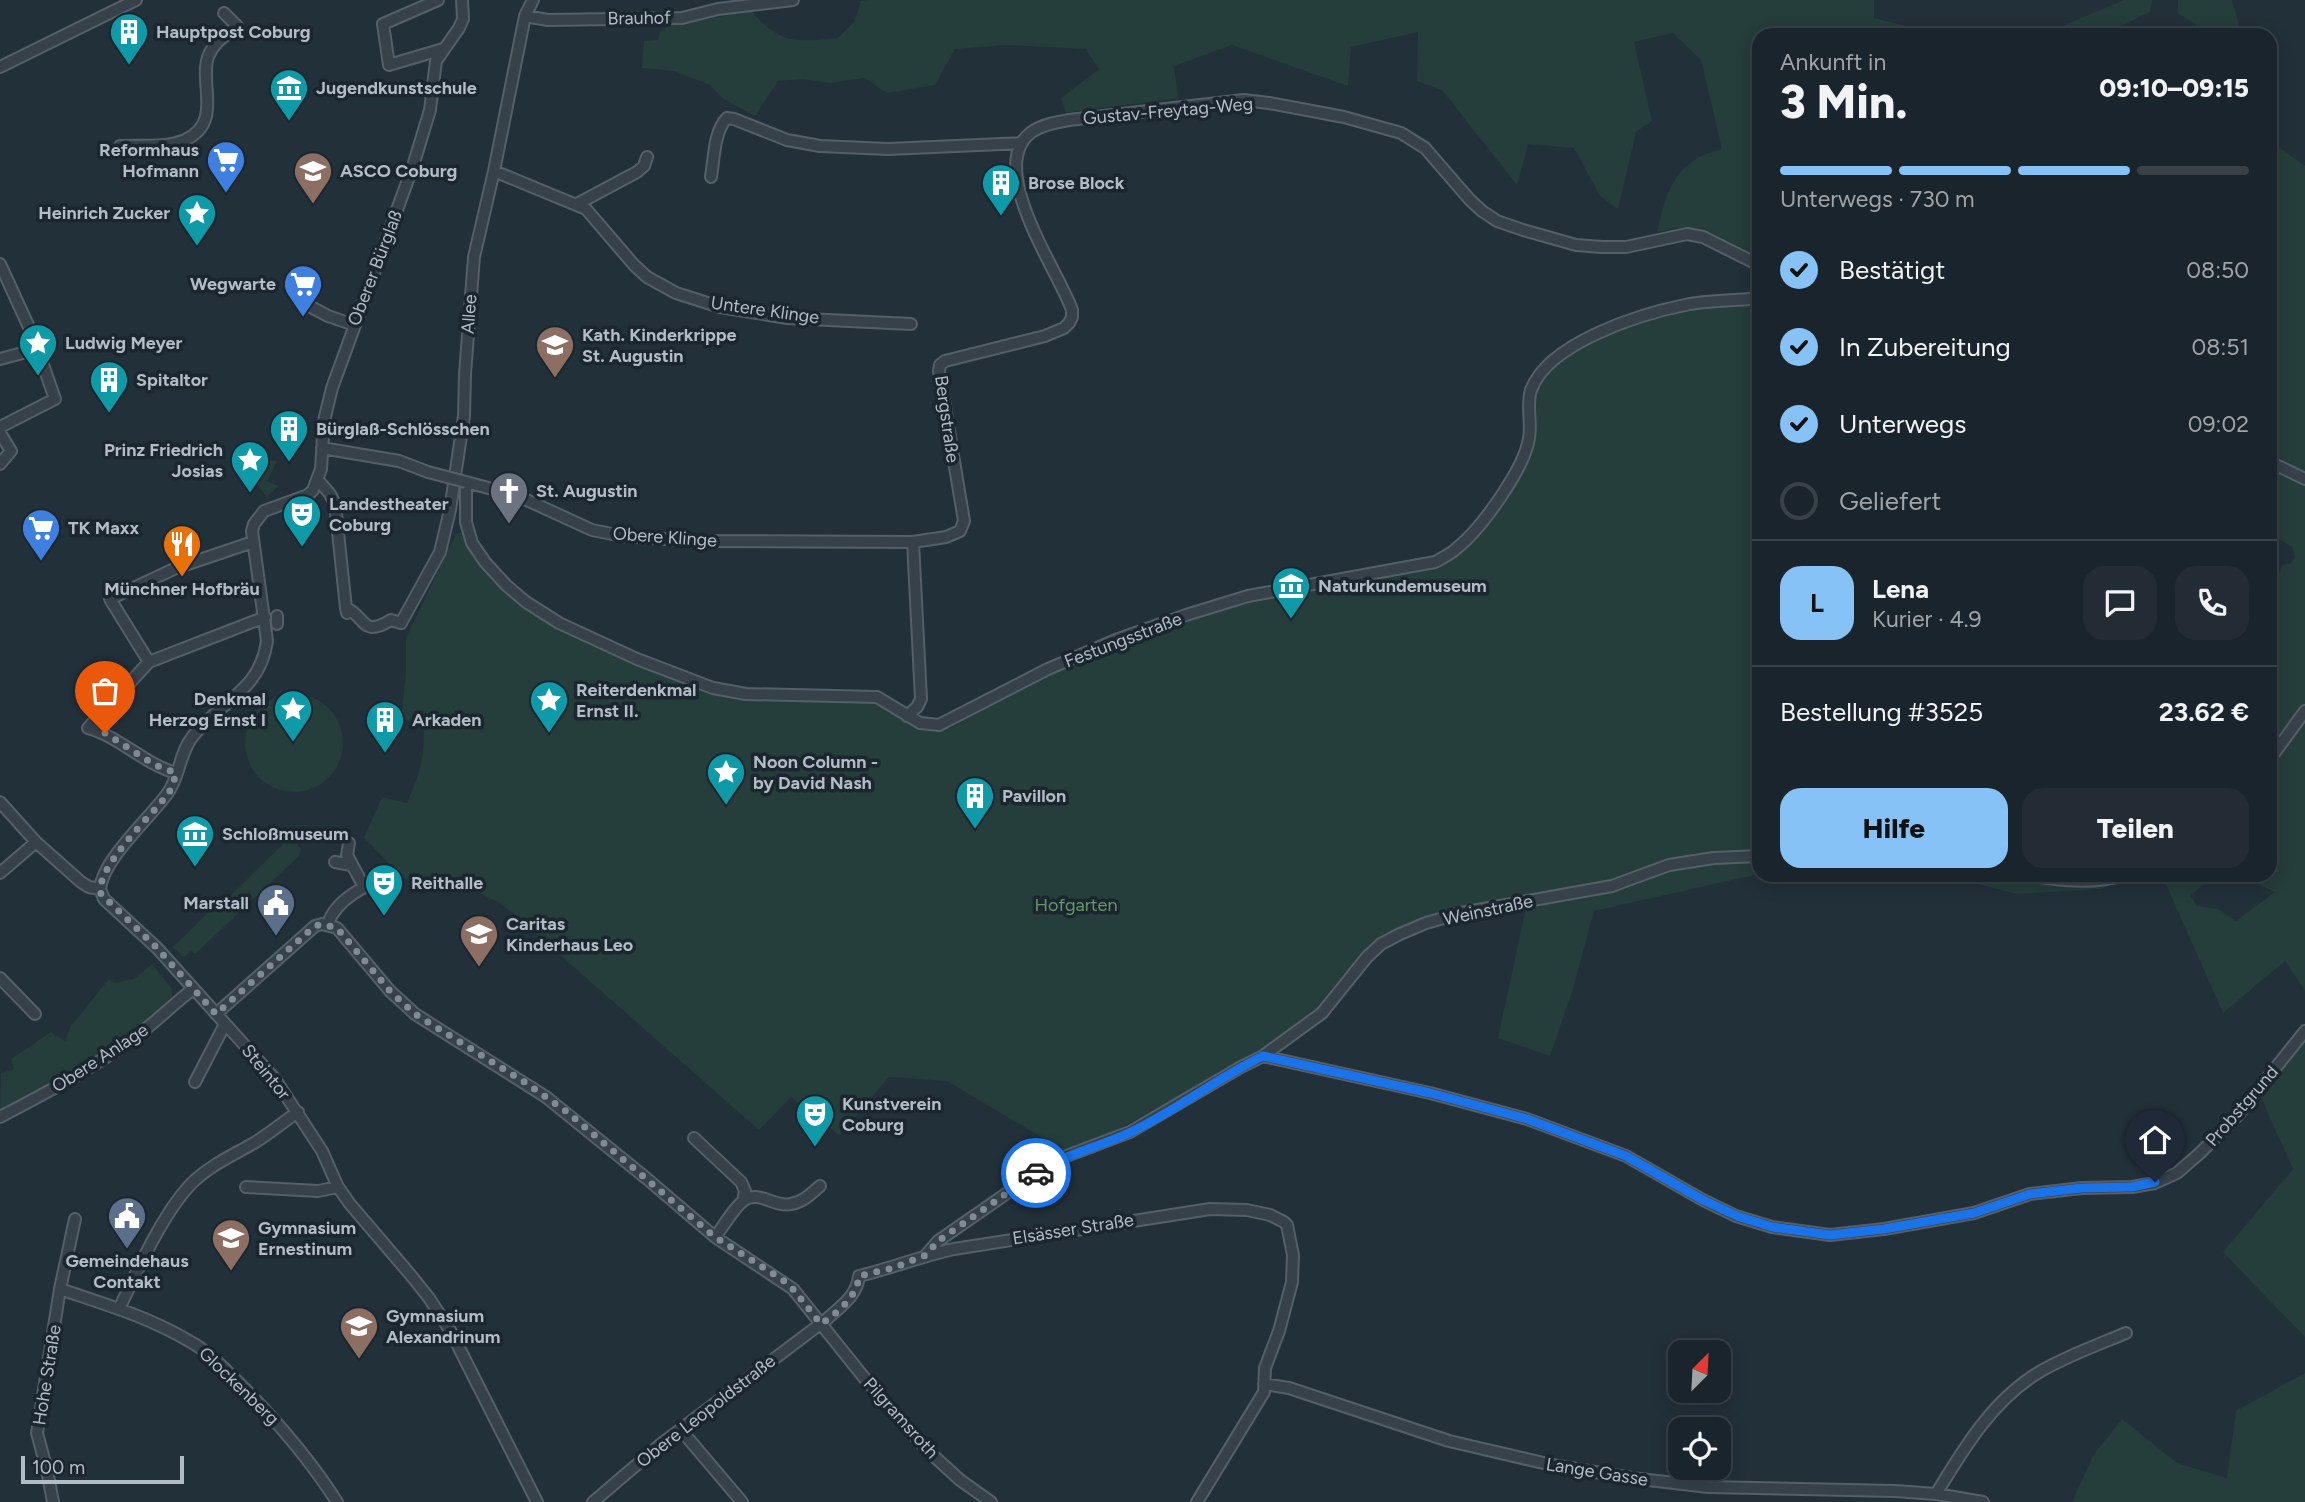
<!DOCTYPE html>
<html lang="de">
<meta charset="utf-8">
<style>
body{margin:0;font-family:Figtree,sans-serif;background:#232c34;color:#f1f3f6;height:100vh;display:flex;flex-direction:column;font-size:26px;white-space:nowrap}
*{box-sizing:border-box;margin:0}
p{font-size:23px;color:#9fa4a9}
.icon{flex:none;width:38px;height:38px;fill:none;stroke:currentColor;stroke-width:2;stroke-linecap:round;stroke-linejoin:round}
.map{position:relative;flex:1;overflow:hidden}
.details{position:absolute;left:1752px;top:28px;width:525px;height:854px;display:flex;flex-direction:column;background:#1a242c;border-radius:21px;box-shadow:0 4px 18px #0003,0 0 0 2px #384148}
.details>*{flex:none}
.needle{width:46px;rotate:24deg}
.tools{position:absolute;left:1668px;top:1340px;display:grid;gap:14px}
.tools a{display:grid;place-items:center;width:63px;height:63px;border-radius:14px;background:#1a242c;box-shadow:0 4px 18px #0003,0 0 0 2px #384148;font-size:35px}
.scale{position:absolute;left:21px;bottom:18px;width:163px;box-sizing:border-box;padding-left:7px;border:4px solid #b1bcc6;border-top:0;font-size:19px;line-height:24px;white-space:nowrap;color:#b1bcc6;-webkit-text-stroke:5px #1b262f;paint-order:stroke}
.pin{position:absolute;display:grid;place-items:center;width:60px;height:60px;color:#fff;margin:-72px -30px;border-radius:50% 50% 50% 0;rotate:-45deg;box-shadow:0 0 7px #0007}
.pin .icon{rotate:45deg}
.courier{position:absolute;display:grid;place-items:center;width:70px;height:70px;margin:-35px;border:5px solid #1a73e8;border-radius:50%;background:#fff;color:#222;box-shadow:0 2px 9px #0007}
.headline em{font-style:normal;font-weight:800}
.headline div{display:flex;flex-direction:column-reverse}
.headline{display:flex;align-items:center;justify-content:space-between;height:119px;padding:0 28px}
h1{font-size:46px;font-weight:800;line-height:52px}
.bar{display:grid;grid-template-columns:repeat(4,1fr);gap:10px 7px;align-content:center;height:84px;padding:0 28px}
.bar i{height:9px;border-radius:5px;background:#384148}
.bar .active{background:#86c2f6}
.bar p{grid-column:span 4}
.line{display:flex;align-items:center;gap:18px;padding:0 28px;border-top:2px solid #384148}
.line div{flex:1}
.round{display:grid;place-items:center;flex:none;width:74px;height:74px;border-radius:21px;background:#232c34}
ol{padding:0 28px;list-style:none}
li{display:flex;align-items:center;gap:21px;height:77px}
li p{margin-inline-start:auto}
li .icon{padding:7px;border-radius:50%;background:#86c2f6;color:#111;stroke-width:4}
li:last-child{color:#9fa4a9}
li i{width:38px;height:38px;border:4px solid #384148;border-radius:50%}
.cta{display:flex;gap:14px;margin-top:auto;padding:14px 28px}
.cta a{flex:1;height:80px;border-radius:21px;background:#86c2f6;color:#111;font-size:28px;font-weight:800;line-height:80px;text-align:center}
.cta a+a{background:#232c34;color:#f1f3f6}
.map>svg:first-child{display:block}
</style>
<div class="map">
<svg width="2305" height="1502" viewBox="0 0 2305 1502">
<rect width="100%" height="100%" fill="#22303a"/>
<path fill="#253d3b" d="M867,0H1874V18L1942,35H1759V262L1693,229L1677,228L1657,232C1666,191 1676,159 1722,149L1701,60L1673,33L1634,42L1652,121L1636,132L1618,209L1600,196L1574,148L1528,144L1517,185L1442,90L1417,81L1418,32L1351,47L1348,86L1232,45L1174,66L1178,98L1066,113L1061,98L1099,69L1086,49L1006,45L955,49L935,85L887,93L864,78L830,83L803,79L778,81L755,116L724,99L710,85L674,71L642,68L644,41L658,40L660,31L668,26L751,11C782,45 795,42 838,38L854,22L861,1Z
M2124,0H2152L2150,12L2103,35H2041Z
M2178,0H2232L2242,35H2204L2205,33L2196,25L2178,13Z
M2270,141L2305,166V475L2270,459Z
M1759,301V874L1594,911L1573,989L1550,1056L1498,1038L1528,898L1398,931L1320,1009L1280,1039L1119,1129L1068,1153L947,1081L889,1077L839,1135L791,1097L759,1130L502,904L477,892L403,878L364,838L382,797L407,803C419,775 426,756 423,724L401,719L406,674V638L456,534L464,532C469,542 473,552 478,561C515,615 581,638 638,663C663,675 695,691 722,696C771,704 822,700 871,701C892,707 906,727 928,729C934,730 944,730 949,728C959,725 969,717 977,713C1003,699 1027,684 1053,672C1109,648 1165,625 1223,607C1273,592 1325,587 1376,579C1399,575 1428,574 1449,562C1470,551 1529,469 1533,446C1537,425 1529,402 1539,383C1560,344 1639,320 1679,310C1704,304 1733,304 1759,301Z
M266,459L277,461L267,481L278,486L267,497L253,480L255,470Z
M2270,468L2305,485V991L2285,961L2223,1013L2162,875H2217L2190,895L2197,906L2218,909L2236,921L2275,892L2239,875H2270V582L2281,570L2280,568L2283,565L2291,563L2295,557L2292,547L2270,534Z
M245 743a49 49 0 1 1 98 0a49 49 0 1 1-98 0Z
M290,842L297,844L301,849L299,856L195,954L191,951L184,957L173,947L214,907L217,909L284,843Z
M1943,875H2140L2100,889L2017,894Z
M152,964L172,989V999C118,1043 62,1079 0,1110L1,1073L14,1069L11,1059L51,1032L65,1041L71,1026L109,979L115,983L134,979Z
M2305,1034V1337L2223,1252L2293,1169L2258,1091Z
M2305,1373V1502H2072L2094,1454L2122,1419L2177,1463L2227,1478L2236,1411Z"/>
<g fill="none" stroke-linecap="round" stroke-linejoin="round">
<g stroke="#545f68" stroke-width="14">
<path id="minor" d="M438,0L383,24L389,65L443,49
M525,16L548,20L682,18L718,9L793,0
M0,67L136,0
M120,146C140,145 166,148 185,140C223,123 199,83 208,57C213,43 226,35 237,26L224,13
M494,171L586,209L634,265L647,277L676,293L720,307L787,318L911,324
M711,177C714,159 714,131 727,118L734,119L787,140L820,146L888,149L1022,143
M577,204L637,172L644,166L647,157
M0,264L33,336L55,399L0,427
M1759,265L1703,237L1687,234L1626,247H1602L1576,245L1523,230L1497,221L1482,211L1470,200L1425,148L1401,133L1344,117L1269,103L1244,100L1069,120C1058,122 1044,124 1033,131C983,165 1058,270 1072,310V317L1069,323L1064,328L1045,336L945,361L940,365L939,371L964,521L960,531L946,537L913,542L695,541L622,536L592,530L518,496L466,482V522L472,543L485,562L506,585L526,602L559,623L637,659L713,688L746,694L877,697L920,723L939,725L1048,669L1118,639L1186,615L1248,596L1435,562C1442,558 1451,554 1457,548C1481,529 1525,468 1529,438C1532,423 1526,405 1531,390C1548,343 1640,314 1685,305C1709,300 1734,301 1759,298
M298,300L328,316L354,325
M0,359L38,349
M0,433L11,451L0,464
M322,448L399,461L428,472
M2270,462L2305,479
M318,480L330,494L335,504L346,608
M347,613L346,608C367,617 361,638 391,620L401,623L440,552L450,510L464,416L465,374L474,257L494,171L525,16L533,0
M277,616V624
M149,662L110,599L176,568L253,542
M907,716L917,707L921,699L913,542
M2270,759L2305,711
M176,773C144,764 120,737 88,728L149,662L265,617
M0,802L36,842L81,882L89,887L100,889
M349,843L347,855L364,887
M335,862L351,865
M0,873L36,842
M2026,875C2059,880 2092,885 2125,875
M100,889C103,859 149,819 167,794C180,777 179,753 193,736C222,700 260,691 267,641L252,531L254,524L264,511L308,495L313,490L321,469L324,421L332,388L413,166L430,110L436,61L459,28L463,19L462,0
M100,889L104,899L157,948L275,1079L322,1151L338,1187L350,1204L409,1273L429,1298L451,1332L537,1502
M328,924C336,898 369,884 393,873
M0,978L35,1014
M216,1014L315,926L322,924L337,928L390,991L415,1014L546,1097L646,1178L715,1237L793,1289L866,1380L926,1449L960,1480L991,1502
M1263,1056L1430,1093L1527,1119L1626,1156L1703,1200L1736,1216L1772,1227L1830,1235L1884,1229L1974,1213L2030,1194L2082,1188L2132,1187L2155,1183L2177,1173L2200,1153L2238,1115L2305,1031
M195,1082L225,1024
M0,1117C50,1091 99,1065 143,1031C161,1017 176,1002 193,989
M694,1138L741,1182L745,1191L743,1201
M246,1187L318,1191L338,1187
M715,1237C724,1226 732,1210 743,1201C758,1189 775,1208 791,1204C803,1202 811,1194 820,1186
M926,1255L938,1241L1039,1171L1064,1157L1130,1132L1241,1067L1263,1056L1322,1013L1367,957L1381,944L1400,934L1426,923L1461,913L1612,886L1669,865L1714,858L1759,856
M60,1289C104,1304 149,1317 189,1341C208,1351 223,1367 238,1382C275,1419 309,1458 337,1502
M119,1309C137,1271 165,1208 195,1180C213,1164 233,1155 254,1143C269,1134 283,1122 298,1112
M1264,1384L1289,1388L1449,1441L1552,1465L1632,1478L1708,1487L1895,1491L1936,1494L1983,1502
M681,1430L742,1502
M1936,1494C1964,1448 1993,1399 2041,1371C2067,1356 2097,1345 2126,1333
M53,1502L47,1470L37,1433L60,1289L75,1219
M593,1502L661,1444L827,1319C841,1306 857,1296 859,1276C892,1268 922,1256 954,1249L1210,1209L1247,1210L1270,1215L1284,1222L1287,1225L1293,1255L1292,1282L1279,1331L1265,1368L1264,1392L1197,1502"/>
</g>
<use href="#minor" stroke="#36414a" stroke-width="10"/>
<g stroke="#545f68" stroke-width="14" stroke-linecap="butt">
<path id="minor-bridge" d="M428,472L466,482"/>
</g>
<use href="#minor-bridge" stroke="#36414a" stroke-width="10"/>
</g>
<g fill="none" stroke-linecap="round" stroke-linejoin="round">
<path stroke="#7f8b95" stroke-width="7" stroke-dasharray="0 12.6" d="M105,733L155,765L176,773C174,781 172,788 168,794C152,815 94,869 101,894L157,948L216,1014L315,926L322,924L337,928L390,991L415,1014L526,1083L567,1112L715,1237L783,1280L793,1289L821,1324C838,1312 857,1297 859,1276L893,1268L926,1255L938,1241L1036,1173"/>
<path stroke="#1a73e8" stroke-width="9" d="M1036,1173C1066,1154 1099,1147 1131,1132C1177,1110 1217,1078 1263,1056L1430,1093L1527,1119L1626,1156L1703,1200L1737,1216L1772,1227L1830,1235L1884,1229L1974,1213L2030,1194L2082,1188L2132,1187L2155,1182"/>
</g>
<defs>
<g id="building-pin" transform="scale(2.0125)"><path d="M0 17L-7.5 6A9.5 9.5 0 1 1 7.5 6Z" fill="#0f9aa8" stroke="#1b262f"/><path d="M-4-6H4V6H1V3H-1V6H-4ZM-2.5-4.3h1.7v1.8h-1.7ZM.8-4.3h1.7v1.8H.8ZM-2.5-1h1.7V.8h-1.7ZM.8-1h1.7V.8H.8Z" fill="#fff"/></g>
<g id="museum-pin" transform="scale(2.0125)"><path d="M0 17L-7.5 6A9.5 9.5 0 1 1 7.5 6Z" fill="#0f9aa8" stroke="#1b262f"/><path d="M0-6L6-3V-2H-6V-3ZM-5-1h2V3h-2ZM-1-1h2V3h-2ZM3-1h2V3H3ZM-6 4H6V6H-6Z" fill="#fff"/></g>
<g id="supermarket-pin" transform="scale(2.0125)"><path d="M0 17L-7.5 6A9.5 9.5 0 1 1 7.5 6Z" fill="#3f7fe0" stroke="#1b262f"/><path d="M-6-5.5h2.5l.6 2H6L4.5 2H-2.5L-4.4-4H-6ZM-1.5 3.2a1.3 1.3 0 1 0 .1 0ZM3 3.2a1.3 1.3 0 1 0 .1 0Z" fill="#fff"/></g>
<g id="school-pin" transform="scale(2.0125)"><path d="M0 17L-7.5 6A9.5 9.5 0 1 1 7.5 6Z" fill="#8d6e63" stroke="#1b262f"/><path d="M0-5L7-2L0 1L-7-2ZM-4 1L0 2.5L4 1V4Q0 6-4 4Z" fill="#fff"/></g>
<g id="sight-pin" transform="scale(2.0125)"><path d="M0 17L-7.5 6A9.5 9.5 0 1 1 7.5 6Z" fill="#0f9aa8" stroke="#1b262f"/><path d="M0-6L1.8-2.2L6-1.7L2.9 1.2L3.7 5.4L0 3.3L-3.7 5.4L-2.9 1.2L-6-1.7L-1.8-2.2Z" fill="#fff"/></g>
<g id="church-pin" transform="scale(2.0125)"><path d="M0 17L-7.5 6A9.5 9.5 0 1 1 7.5 6Z" fill="#6b7280" stroke="#1b262f"/><path d="M-1.2-6h2.4v3.5h3.3v2.4h-3.3V6h-2.4V-.1h-3.3v-2.4h3.3Z" fill="#fff"/></g>
<g id="theatre-pin" transform="scale(2.0125)"><path d="M0 17L-7.5 6A9.5 9.5 0 1 1 7.5 6Z" fill="#0f9aa8" stroke="#1b262f"/><path d="M-5-5.5Q0-4 5-5.5V0Q5 5 0 6Q-5 5-5 0ZM-3.3-2.5H-1v1.5H-3.3ZM1-2.5H3.3v1.5H1ZM-2.8 1Q0 5.5 2.8 1Z" fill="#fff"/></g>
<g id="restaurant-pin" transform="scale(2.0125)"><path d="M0 17L-7.5 6A9.5 9.5 0 1 1 7.5 6Z" fill="#e8710a" stroke="#1b262f"/><path d="M-5-6h1v4h1v-4h1v4h1v-4h1v5L-1.5 .5V6h-2V.5L-5-1ZM5-6V6H3V1.5H1.5Q1.5-4 5-6Z" fill="#fff"/></g>
<g id="civic-pin" transform="scale(2.0125)"><path d="M0 17L-7.5 6A9.5 9.5 0 1 1 7.5 6Z" fill="#5c6f8a" stroke="#1b262f"/><path d="M-.6-6.5H3V-4.5H.6V-3L4-1V1h2V6H-6V1h2V-1L-.6-3ZM-1.2 2.5V6h2.4V2.5Z" fill="#fff"/></g>
</defs>
<g fill-rule="evenodd">
<use href="#building-pin" x="129" y="32"/>
<use href="#museum-pin" x="289" y="88"/>
<use href="#supermarket-pin" x="226" y="160"/>
<use href="#school-pin" x="313" y="171"/>
<use href="#building-pin" x="1001" y="183"/>
<use href="#sight-pin" x="197" y="213"/>
<use href="#supermarket-pin" x="303" y="284"/>
<use href="#sight-pin" x="38" y="343"/>
<use href="#school-pin" x="555" y="345"/>
<use href="#building-pin" x="109" y="380"/>
<use href="#building-pin" x="289" y="429"/>
<use href="#sight-pin" x="250" y="460"/>
<use href="#church-pin" x="509" y="491"/>
<use href="#theatre-pin" x="302" y="514"/>
<use href="#supermarket-pin" x="41" y="528"/>
<use href="#restaurant-pin" x="182" y="544"/>
<use href="#museum-pin" x="1291" y="586"/>
<use href="#sight-pin" x="549" y="700"/>
<use href="#sight-pin" x="293" y="709"/>
<use href="#building-pin" x="385" y="720"/>
<use href="#sight-pin" x="726" y="772"/>
<use href="#building-pin" x="975" y="796"/>
<use href="#museum-pin" x="195" y="834"/>
<use href="#theatre-pin" x="384" y="883"/>
<use href="#civic-pin" x="276" y="903"/>
<use href="#school-pin" x="479" y="934"/>
<use href="#theatre-pin" x="815" y="1114"/>
<use href="#civic-pin" x="127" y="1216"/>
<use href="#school-pin" x="231" y="1238"/>
<use href="#school-pin" x="359" y="1326"/>
</g>
<g text-anchor="middle" dominant-baseline="central" stroke-width="7" stroke-linejoin="round" paint-order="stroke">
<g font-size="18" fill="#b1bcc6" stroke="#1b262f">
<text transform="translate(639 18) rotate(-1)">Brauhof</text>
<text transform="translate(1168 111) rotate(-5)">Gustav-Freytag-Weg</text>
<text transform="translate(375 268) rotate(-69)">Oberer Bürglaß</text>
<text transform="translate(765 310) rotate(8)">Untere Klinge</text>
<text transform="translate(469 314) rotate(-86)">Allee</text>
<text transform="translate(947 419) rotate(82)">Bergstraße</text>
<text transform="translate(665 537) rotate(4)">Obere Klinge</text>
<text transform="translate(1123 640) rotate(-21)">Festungsstraße</text>
<text transform="translate(1488 910) rotate(-12)">Weinstraße</text>
<text transform="translate(100 1058) rotate(-33)">Obere Anlage</text>
<text transform="translate(266 1072) rotate(51)">Steintor</text>
<text transform="translate(2242 1106) rotate(-49)">Probstgrund</text>
<text transform="translate(1073 1229) rotate(-9)">Elsässer Straße</text>
<text transform="translate(47 1375) rotate(-81)">Hohe Straße</text>
<text transform="translate(239 1386) rotate(44)">Glockenberg</text>
<text transform="translate(706 1411) rotate(-38)">Obere Leopoldstraße</text>
<text transform="translate(901 1418) rotate(48)">Pilgramsroth</text>
<text transform="translate(1597 1472) rotate(9)">Lange Gasse</text>
</g>
<g font-size="18" font-weight="bold" fill="#b1bcc6" stroke="#1b262f" text-anchor="start">
<text x="156" y="32">Hauptpost Coburg</text>
<text x="316" y="88">Jugendkunstschule</text>
<text x="199" y="150" text-anchor="end">Reformhaus<tspan x="199" dy="21">Hofmann</tspan></text>
<text x="340" y="171">ASCO Coburg</text>
<text x="1028" y="183">Brose Block</text>
<text x="170" y="213" text-anchor="end">Heinrich Zucker</text>
<text x="276" y="284" text-anchor="end">Wegwarte</text>
<text x="582" y="335">Kath. Kinderkrippe<tspan x="582" dy="21">St. Augustin</tspan></text>
<text x="65" y="343">Ludwig Meyer</text>
<text x="136" y="380">Spitaltor</text>
<text x="316" y="429">Bürglaß-Schlösschen</text>
<text x="223" y="450" text-anchor="end">Prinz Friedrich<tspan x="223" dy="21">Josias</tspan></text>
<text x="536" y="491">St. Augustin</text>
<text x="329" y="504">Landestheater<tspan x="329" dy="21">Coburg</tspan></text>
<text x="68" y="528">TK Maxx</text>
<text x="1318" y="586">Naturkundemuseum</text>
<text x="182" y="589" text-anchor="middle">Münchner Hofbräu</text>
<text x="576" y="690">Reiterdenkmal<tspan x="576" dy="21">Ernst II.</tspan></text>
<text x="266" y="699" text-anchor="end">Denkmal<tspan x="266" dy="21">Herzog Ernst I</tspan></text>
<text x="412" y="720">Arkaden</text>
<text x="753" y="762">Noon Column -<tspan x="753" dy="21">by David Nash</tspan></text>
<text x="1002" y="796">Pavillon</text>
<text x="222" y="834">Schloßmuseum</text>
<text x="411" y="883">Reithalle</text>
<text x="249" y="903" text-anchor="end">Marstall</text>
<text x="506" y="924">Caritas<tspan x="506" dy="21">Kinderhaus Leo</tspan></text>
<text x="842" y="1104">Kunstverein<tspan x="842" dy="21">Coburg</tspan></text>
<text x="258" y="1228">Gymnasium<tspan x="258" dy="21">Ernestinum</tspan></text>
<text x="127" y="1261" text-anchor="middle">Gemeindehaus<tspan x="127" dy="21">Contakt</tspan></text>
<text x="386" y="1316">Gymnasium<tspan x="386" dy="21">Alexandrinum</tspan></text>
</g>
<g font-size="18" fill="#68976c" stroke="#1b262f">
<text x="1076" y="905">Hofgarten</text>
</g>
</g>
</svg>
<div class="tools">
<a><svg class="needle" viewBox="-14 -14 28 28"><path d="M0-13l5 13h-10z" fill="#e53935"/><path d="M0 13l5-13h-10z" fill="#9fa4a9"/></svg></a>
<a><svg class="icon" aria-label="locate" viewBox="0 0 24 24"><circle cx="12" cy="12" r="6"/><path d="M12 2v4M12 18v4M2 12h4M18 12h4"/></svg></a>
</div>
<div class="scale">100 m</div>
<div class="pin" style="left:105px;top:733px;background:#ea580c"><svg class="icon" aria-label="bag" viewBox="0 0 24 24"><path d="M5 8h14l-1 12H6zM9 8a3 3 0 0 1 6 0"/></svg></div>
<div class="pin" style="left:2155px;top:1182px;background:#1f2937"><svg class="icon" aria-label="home" viewBox="0 0 24 24"><path d="M3 11l9-7 9 7M6 9v11h12V9"/></svg></div>
<div class="courier" style="left:1036px;top:1173px"><svg class="icon" aria-label="car" viewBox="0 0 24 24"><path d="M5 17H2v-5l4-1 3-4h7l3 4 3 1v5h-3M9 17h6M6 11h13"/><circle cx="7" cy="17" r="2"/><circle cx="17" cy="17" r="2"/></svg></div>
<section class="details">
<div class="headline"><div><h1>3 Min.</h1><p>Ankunft in</p></div><em>09:10–09:15</em></div>
<div class="bar"><i class="active"></i><i class="active"></i><i class="active"></i><i></i><p>Unterwegs · 730 m</p></div>
<ol>
<li><svg class="icon" aria-label="check" viewBox="0 0 24 24"><path d="M5 12l5 5 9-10"/></svg>Bestätigt<p>08:50</p></li>
<li><svg class="icon" aria-label="check" viewBox="0 0 24 24"><path d="M5 12l5 5 9-10"/></svg>In Zubereitung<p>08:51</p></li>
<li><svg class="icon" aria-label="check" viewBox="0 0 24 24"><path d="M5 12l5 5 9-10"/></svg>Unterwegs<p>09:02</p></li>
<li><i></i>Geliefert</li>
</ol>
<div class="line" style="height:126px"><b class="round" style="background:#86c2f6;color:#111">L</b><div><b>Lena</b><p>Kurier · 4.9</p></div><a class="round"><svg class="icon" aria-label="chat" viewBox="0 0 24 24"><path d="M4 5h16v11H9l-5 4z"/></svg></a><a class="round"><svg class="icon" aria-label="phone" viewBox="0 0 24 24"><path d="M5 4h4l2 5-3 2q2 4 5 5l2-3 5 2v4C11 20 4 13 5 4z"/></svg></a></div>
<div class="line" style="height:91px"><div>Bestellung #3525</div><b>23.62 €</b></div>
<div class="cta"><a>Hilfe</a><a>Teilen</a></div>
</section>
</div>
